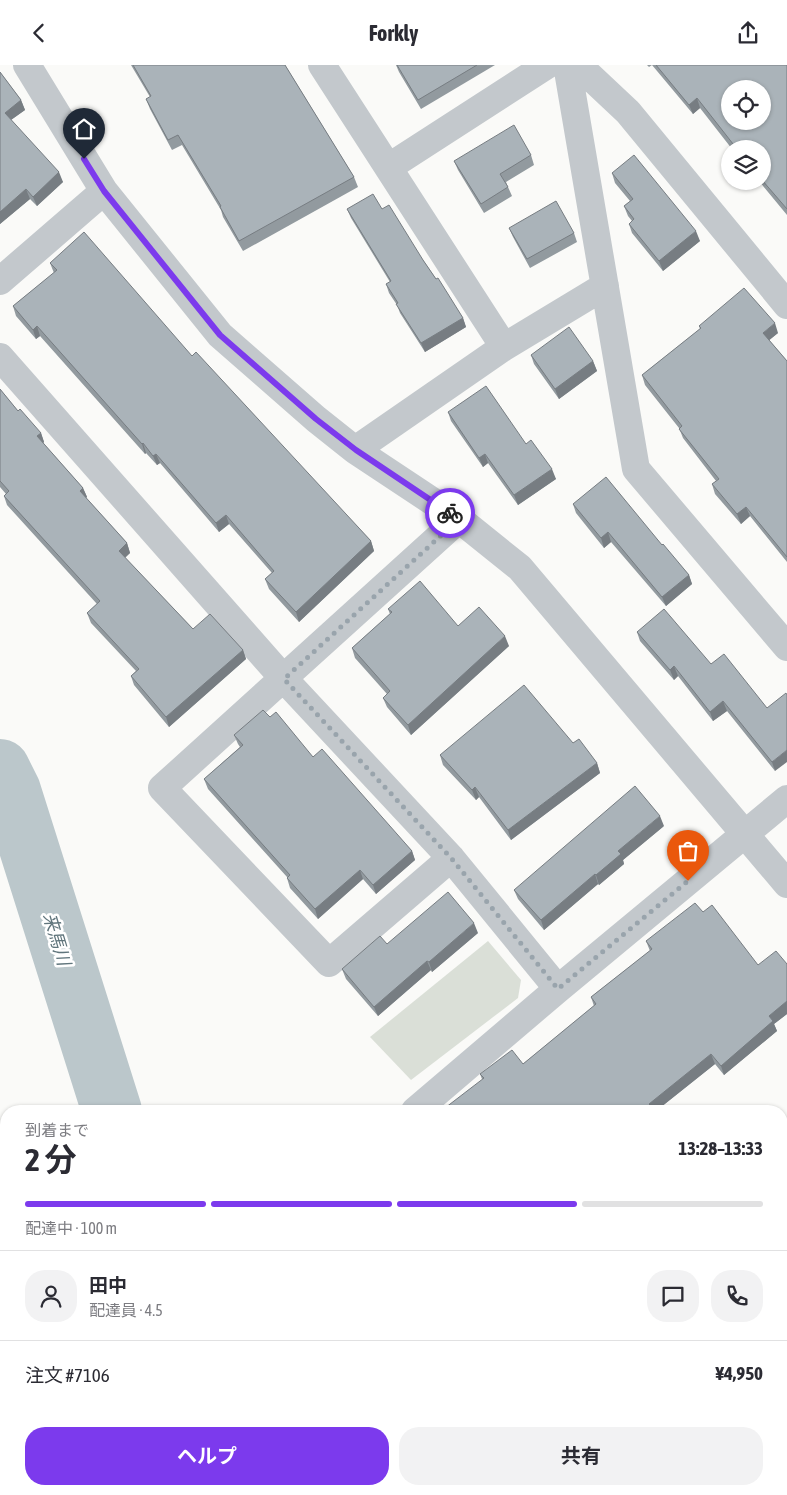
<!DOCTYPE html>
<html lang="ja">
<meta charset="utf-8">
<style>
body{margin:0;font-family:"Asap Condensed","Noto Sans JP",sans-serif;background:#f2f2f3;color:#2b2b33;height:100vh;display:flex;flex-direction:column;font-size:19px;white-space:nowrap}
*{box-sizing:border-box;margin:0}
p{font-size:16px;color:#7c7c81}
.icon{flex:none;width:28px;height:28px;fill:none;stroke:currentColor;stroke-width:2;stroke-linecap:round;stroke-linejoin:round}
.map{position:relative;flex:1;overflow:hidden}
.drawer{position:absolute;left:0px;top:1040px;width:788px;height:390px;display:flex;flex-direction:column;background:#fff;border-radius:20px 20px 0 0;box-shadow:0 1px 4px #0004}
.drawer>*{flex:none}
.buttons{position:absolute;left:721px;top:15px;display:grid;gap:10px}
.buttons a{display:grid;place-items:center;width:50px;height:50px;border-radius:50%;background:#fff;box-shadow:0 1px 4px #0004;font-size:25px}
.pin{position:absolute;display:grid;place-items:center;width:42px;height:42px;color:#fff;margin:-51px -21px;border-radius:50% 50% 50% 0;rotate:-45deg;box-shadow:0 0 5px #0007}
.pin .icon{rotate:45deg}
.courier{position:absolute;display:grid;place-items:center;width:50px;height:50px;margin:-25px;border:4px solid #7c3aed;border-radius:50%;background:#fff;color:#222;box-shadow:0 1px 6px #0007}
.overview em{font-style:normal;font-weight:700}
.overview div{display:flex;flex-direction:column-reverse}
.overview{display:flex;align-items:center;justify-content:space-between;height:85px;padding:0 25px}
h1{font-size:32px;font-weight:700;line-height:38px}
.bar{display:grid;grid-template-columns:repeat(4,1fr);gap:8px 5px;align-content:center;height:60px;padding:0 25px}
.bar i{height:6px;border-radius:4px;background:#e1e1e2}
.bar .selected{background:#7c3aed}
.bar p{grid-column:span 4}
.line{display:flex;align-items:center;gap:12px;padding:0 25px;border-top:1px solid #e1e1e2}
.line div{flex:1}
.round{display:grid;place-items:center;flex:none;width:52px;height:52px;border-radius:20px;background:#f2f2f3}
.primary-button{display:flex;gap:10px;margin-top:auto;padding:10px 25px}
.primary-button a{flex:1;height:58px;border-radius:20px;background:#7c3aed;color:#fff;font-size:20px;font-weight:700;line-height:58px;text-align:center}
.primary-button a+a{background:#f2f2f3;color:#2b2b33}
header{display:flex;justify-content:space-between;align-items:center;height:65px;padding:0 25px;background:#fff;font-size:22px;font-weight:700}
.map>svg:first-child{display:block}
</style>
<header><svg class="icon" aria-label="back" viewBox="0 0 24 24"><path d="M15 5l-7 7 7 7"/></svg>Forkly<svg class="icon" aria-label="share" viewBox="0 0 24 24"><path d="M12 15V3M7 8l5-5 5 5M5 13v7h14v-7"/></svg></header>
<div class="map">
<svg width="787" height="1430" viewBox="0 0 787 1430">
<rect width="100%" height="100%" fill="#fafaf8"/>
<path fill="#dadfd7" d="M488,876L521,915L518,933L411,1015L370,972Z"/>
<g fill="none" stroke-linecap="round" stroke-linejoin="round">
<path stroke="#bbc7cb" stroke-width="60" d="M0,704L11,726L112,1046
M187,1424V1430"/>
<path stroke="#c3c8cc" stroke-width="28" d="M27,0L104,126L220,270L316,354L355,385L459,454L520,503L787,819
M322,0L504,282
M567,0L636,404L787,582
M578,0L628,47L787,240
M389,102L547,0
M0,216L104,126
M0,292L284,614L451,793L558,924
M355,385L504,282L605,221
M451,793L329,898L162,723L459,454
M415,1046L558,924L787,734
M781,1084L787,1079
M781,1413L787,1425
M405,1424L406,1430
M548,1424L551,1430"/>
</g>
<path fill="#929a9f" d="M131,0H285L354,112L358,122L243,186L223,152L221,145L182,80L172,85L150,44L146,34L150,32Z
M396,0H495L421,44L399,7Z
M647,0H787V150L759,116H762V84H732L700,43L693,49L652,0L649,2Z
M0,7L21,35L25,45L11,55L63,117L37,141L30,134L0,159Z
M531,90L534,100L506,117L508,122L512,131L484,148L458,105L454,96Z
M612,108L700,176L663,206L632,168L629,159L632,156L628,151L624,141L630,136L615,118Z
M347,144H382L423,195L463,253L466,262L425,287L400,248L397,240L389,228L386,219L390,217L351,153Z
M509,163L574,168L577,177L530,203L513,172Z
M50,198L192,291L371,476L374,486L299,557L269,524L265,514L272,508L229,459L219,467L160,398L157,400L146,388L145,389L40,271L36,274L16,251L13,241L54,208Z
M699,261L778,268L769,275L787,296V497L750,451L741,459L715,429L712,419L716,416L683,373L679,363L645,320L642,310L700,264Z
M531,290L593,296L597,306L559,334L534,299Z
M0,324L18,346L41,368L44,377L43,378L83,423L87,432L86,433L127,478L130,488L125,493L193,564L243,585L246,594L169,662L134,620L131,611L136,606L91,558L87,548L97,539L7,440L4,431L6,429L0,422Z
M448,347L526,379L556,414L518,440L488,398L483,402L451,356Z
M573,439L662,480L689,510L692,519L666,541L611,477L604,483L576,448Z
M388,544L458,561L509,581L411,670L387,642L383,633L387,629L355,593L352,583L390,549Z
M637,567L711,599L767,643L775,706L727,646L713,656L678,611L674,615L640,576Z
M270,652L313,692L412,786L415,795L376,829L363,814L318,854L290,823L287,813V812L208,724L204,714L240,682L238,679L234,670Z
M573,678L597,698L600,708L511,775L479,732L476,735L443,700L440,690Z
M664,761L623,795L624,799L599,820L598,819L544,865L518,834L514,825Z
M703,847L758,900L787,899V949L774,959L777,966L724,1010L715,999L656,1046L482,1014L480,1009L523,999L594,941L591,932L650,886L646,876Z
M478,868L432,907L431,905L378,951L346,914L342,904L387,879Z
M781,1202L786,1212H787V1312L781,1299Z"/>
<path fill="#777d82" d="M697,33L700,43L693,49L689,40Z
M21,35L25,45L8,57L5,48Z
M59,107L63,117L37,141L33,132Z
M26,124L30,134L0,159V147Z
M696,166L700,176L663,206L659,196Z
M463,253L466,262L425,287L421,278Z
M775,258L778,268L767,277L763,268Z
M37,261L40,271L36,274L33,265Z
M593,296L597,306L559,334L555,324Z
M41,368L44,377L40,381L37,371Z
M143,378L146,388L145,389L142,379Z
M156,389L160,398L157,400L153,391Z
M485,389L488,398L483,402L479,393Z
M552,404L556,414L518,440L514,430Z
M83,423L87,432L83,435L80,426Z
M746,442L750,451L741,459L737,449Z
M226,450L229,459L219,467L216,458Z
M608,467L611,477L604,483L601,473Z
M371,476L374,486L299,557L296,547Z
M127,478L130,488L122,495L119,486Z
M689,510L692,519L666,541L662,532Z
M505,571L509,581L411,670L408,660Z
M243,585L246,594L169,662L166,652Z
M674,601L678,611L674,615L670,605Z
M723,636L727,646L713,656L710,647Z
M787,685V697L775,706L772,697Z
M597,698L600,708L511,775L508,765Z
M475,722L479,732L476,735L472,725Z
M660,751L664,761L623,795L624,799L599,820L596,810L618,786Z
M412,786L415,795L376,829L373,820Z
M360,805L363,814L318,854L315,844Z
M595,809L598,819L544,865L541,855Z
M474,858L478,868L432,907L429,897Z
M427,896L431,905L378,951L374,942Z
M787,936V949L774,959L777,966L724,1010L721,1001L769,951Z
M711,989L715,999L656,1046L649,1039Z"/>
<path fill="#aab3b9" stroke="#777d82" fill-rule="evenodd" d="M133,0H285L354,112L239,176L220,142L221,141L178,70L168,75L146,34L151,31Z
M397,0H477L418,35Z
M656,0H787V144L762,115V84H737L697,33L689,40ZM730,24H762V56H730Z
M0,7L21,35L5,48L59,107L33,132L26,124L0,147Z
M514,60L531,90L500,109L508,122L481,139L454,96Z
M634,90L696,166L659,196L629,159L634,154L624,141L633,134L612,108Z
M373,129L382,144L389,140L423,195L436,214L438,213L463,253L421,278L396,239L398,238L386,219L391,216L347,144Z
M556,136L574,168L527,194L509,163Z
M84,167L192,291L196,287L371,476L296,547L265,514L274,506L226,450L216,458L156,389L153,391L143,378L142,379L37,261L33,265L13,241L57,205L50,198Z
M744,223L775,258L763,268L787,296V492L746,442L737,449L712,419L719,414L679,364L682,361L642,310L701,263L699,261Z
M569,262L593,296L555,324L531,290Z
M486,321L526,379L531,375L552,404L514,430L485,389L479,393L448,347Z
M0,324L18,346L20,344L41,368L37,371L83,423L80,426L127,478L119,486L193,564L210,549L243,585L166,652L131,611L139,604L87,548L100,536L4,431L9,426L0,416Z
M606,412L662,480L663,479L689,510L662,532L608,467L601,473L573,439Z
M420,516L458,561L479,542L505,571L408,660L383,633L390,626L352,583L392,547L388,544Z
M664,544L711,599L724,589L767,643L786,628L787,630V685L772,697L723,636L710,647L674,601L670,605L637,567Z
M524,620L573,678L579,674L597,698L508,765L475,722L472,725L440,690Z
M263,645L270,652L276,647L313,692L322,684L412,786L373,820L360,805L315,844L287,813L290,810L204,714L243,680L234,670Z
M635,721L660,751L618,786L621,789L596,810L595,809L541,855L514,825Z
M448,827L474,858L429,897L427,896L374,942L342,904L380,871L387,879Z
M695,838L703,847L712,840L758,900L776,886L787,899V936L769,951L773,956L721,1001L711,989L649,1039L656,1046H441L484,1013L480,1009L512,985L523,999L596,939L591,932L652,884L646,876Z
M781,1202L786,1212H787V1305L785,1306L781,1297Z
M455,1424H510L513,1430H458Z
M600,1424H729L732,1430H603Z"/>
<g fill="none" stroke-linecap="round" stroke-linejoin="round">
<path stroke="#99a4ac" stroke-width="5" stroke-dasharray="0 9" d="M450,448L459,454L284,614L452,794L558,924L688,816"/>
<path stroke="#7c3aed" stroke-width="6" d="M84,94L104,126L220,270L316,354L356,385L450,448"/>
</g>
<g text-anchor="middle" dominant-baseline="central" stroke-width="5" stroke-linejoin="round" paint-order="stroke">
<g font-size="18" font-style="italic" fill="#60757c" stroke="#fff">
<text transform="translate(57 874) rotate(73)">来馬川</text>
</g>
</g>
</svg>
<div class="buttons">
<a><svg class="icon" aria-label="locate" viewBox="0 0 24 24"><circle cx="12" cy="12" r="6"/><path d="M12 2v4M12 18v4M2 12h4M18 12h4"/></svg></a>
<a><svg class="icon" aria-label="layers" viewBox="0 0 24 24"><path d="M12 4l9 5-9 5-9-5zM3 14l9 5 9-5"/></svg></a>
</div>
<div class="pin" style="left:688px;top:816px;background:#ea580c"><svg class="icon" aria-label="bag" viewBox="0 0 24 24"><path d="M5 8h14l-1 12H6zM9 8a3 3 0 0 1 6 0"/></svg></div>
<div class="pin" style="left:84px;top:94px;background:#1f2937"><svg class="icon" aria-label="home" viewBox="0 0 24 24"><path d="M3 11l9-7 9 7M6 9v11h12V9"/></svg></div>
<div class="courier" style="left:450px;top:448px"><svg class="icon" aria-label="bike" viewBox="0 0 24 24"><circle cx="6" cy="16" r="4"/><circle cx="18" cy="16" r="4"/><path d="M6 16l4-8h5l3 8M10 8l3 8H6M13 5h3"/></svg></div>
<section class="drawer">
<div class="overview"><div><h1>2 分</h1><p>到着まで</p></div><em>13:28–13:33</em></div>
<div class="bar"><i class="selected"></i><i class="selected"></i><i class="selected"></i><i></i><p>配達中 · 100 m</p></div>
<div class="line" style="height:90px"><a class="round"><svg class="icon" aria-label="person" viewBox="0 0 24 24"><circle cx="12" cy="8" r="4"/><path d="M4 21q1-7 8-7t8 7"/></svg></a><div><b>田中</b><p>配達員 · 4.5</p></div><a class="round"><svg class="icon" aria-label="chat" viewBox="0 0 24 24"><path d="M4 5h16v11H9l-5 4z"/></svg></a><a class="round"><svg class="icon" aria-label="phone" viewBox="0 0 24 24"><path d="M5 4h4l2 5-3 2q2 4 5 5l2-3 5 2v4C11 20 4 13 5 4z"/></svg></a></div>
<div class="line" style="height:65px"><div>注文 #7106</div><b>¥4,950</b></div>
<div class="primary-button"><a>ヘルプ</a><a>共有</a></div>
</section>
</div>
